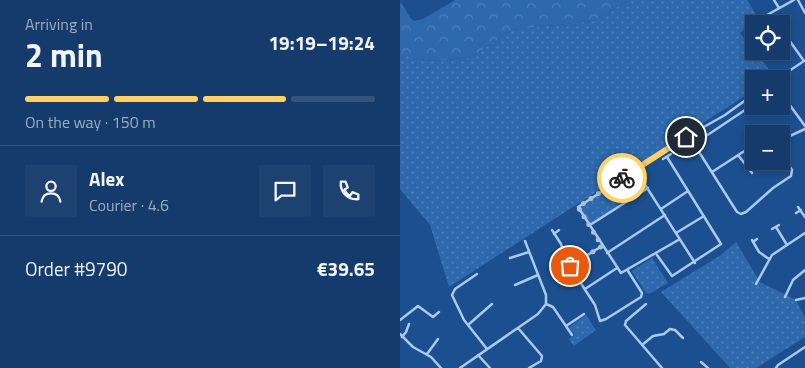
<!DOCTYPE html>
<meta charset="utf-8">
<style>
body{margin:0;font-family:"Titillium Web",sans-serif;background:#1d4271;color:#f1f3f6;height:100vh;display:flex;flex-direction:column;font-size:19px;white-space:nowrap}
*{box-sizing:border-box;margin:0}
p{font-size:16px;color:#9dadc1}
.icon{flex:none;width:28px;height:28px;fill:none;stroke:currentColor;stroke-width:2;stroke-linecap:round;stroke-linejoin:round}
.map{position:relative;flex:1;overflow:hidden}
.side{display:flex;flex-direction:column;background:#143b6b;width:400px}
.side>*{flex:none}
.fabs{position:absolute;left:345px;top:15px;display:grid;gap:10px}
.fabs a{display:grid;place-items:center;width:45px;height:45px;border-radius:0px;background:#143b6b;box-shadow:0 2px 8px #0003,0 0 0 1px #33557e;font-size:25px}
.pin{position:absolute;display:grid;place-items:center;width:42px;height:42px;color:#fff;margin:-21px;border:2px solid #fff;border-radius:50%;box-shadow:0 1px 5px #0007}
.courier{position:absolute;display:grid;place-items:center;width:50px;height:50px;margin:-25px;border:4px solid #ffd166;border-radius:50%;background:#fff;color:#222;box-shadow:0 1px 6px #0007}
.head em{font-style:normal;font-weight:700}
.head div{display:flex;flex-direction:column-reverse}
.head{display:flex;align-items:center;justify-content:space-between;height:85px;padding:0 25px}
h1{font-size:32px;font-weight:700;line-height:38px}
.bar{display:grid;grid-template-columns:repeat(4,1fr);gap:8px 5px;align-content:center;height:60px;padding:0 25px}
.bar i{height:6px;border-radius:4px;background:#33557e}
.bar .active{background:#ffd166}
.bar p{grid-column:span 4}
.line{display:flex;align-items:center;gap:12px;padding:0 25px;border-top:1px solid #33557e}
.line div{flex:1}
.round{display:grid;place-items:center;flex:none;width:52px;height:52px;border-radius:0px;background:#1d4271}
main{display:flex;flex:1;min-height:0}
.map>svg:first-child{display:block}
</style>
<main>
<section class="side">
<div class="head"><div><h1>2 min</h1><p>Arriving in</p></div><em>19:19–19:24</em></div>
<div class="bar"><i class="active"></i><i class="active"></i><i class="active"></i><i></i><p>On the way · 150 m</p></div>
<div class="line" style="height:90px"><a class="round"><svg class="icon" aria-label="person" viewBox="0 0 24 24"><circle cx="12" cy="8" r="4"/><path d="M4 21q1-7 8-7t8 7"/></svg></a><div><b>Alex</b><p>Courier · 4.6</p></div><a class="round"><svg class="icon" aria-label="chat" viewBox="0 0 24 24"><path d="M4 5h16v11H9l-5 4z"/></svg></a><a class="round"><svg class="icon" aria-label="phone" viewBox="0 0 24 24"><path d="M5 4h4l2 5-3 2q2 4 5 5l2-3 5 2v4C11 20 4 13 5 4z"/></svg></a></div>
<div class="line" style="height:65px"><div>Order #9790</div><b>€39.65</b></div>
</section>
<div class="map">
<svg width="405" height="368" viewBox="0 0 405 368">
<defs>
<pattern id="grass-dots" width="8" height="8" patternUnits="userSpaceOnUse" patternTransform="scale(1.25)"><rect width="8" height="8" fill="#2e69ad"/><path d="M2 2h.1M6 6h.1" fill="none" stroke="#4d80b9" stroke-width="1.8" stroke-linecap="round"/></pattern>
<pattern id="forest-crowns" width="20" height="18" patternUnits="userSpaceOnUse" patternTransform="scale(1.25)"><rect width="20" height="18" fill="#2e69ad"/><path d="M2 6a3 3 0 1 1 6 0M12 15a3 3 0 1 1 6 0" fill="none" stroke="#4d80b9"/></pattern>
</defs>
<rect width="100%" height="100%" fill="#1b4f8f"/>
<path fill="url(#grass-dots)" d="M230,0H347L358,18L340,33L374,76L371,79H354V90L49,287L30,225L0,189V51L15,59L37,61L72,57L111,30L193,21Z
M235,169L248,188L190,225L178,207Z
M336,242L360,282L396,300L405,318V337L356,368H330L261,292L321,255Z
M252,258L268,283L249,294L246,293L232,271Z
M186,315L196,330L174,346L169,339L175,335L169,327Z"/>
<path fill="url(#forest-crowns)" d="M55,0H230L193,21L111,30L72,57L37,61L15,59L0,51V2C6,8 7,16 14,21L23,19Z"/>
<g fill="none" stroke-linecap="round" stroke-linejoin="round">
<path stroke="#a9c9ee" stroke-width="2.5" d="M374,0L379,8
M398,0L405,13
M370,24L366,18L367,15L394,0
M381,33L389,40L404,61
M363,57L368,51
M377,79L404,61
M381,93L405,126
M354,104L294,144L337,212L341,214L346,212L373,188L391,176L392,170L381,154
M381,140L405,129
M338,155L352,173
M263,159L271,154
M235,169L295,263
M312,172L346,150L354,148
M398,207L405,217
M261,209L288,191
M396,213L401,210
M190,225L248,188
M376,227L387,245
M372,229L379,225
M152,230L161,244L167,262L195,305L200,321L206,319L241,297L242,293L228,271
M276,233L304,216
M154,234L159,230
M280,239L221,273L178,207L286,137L325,115L354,94
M352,240L359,252L369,259
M353,242L357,239
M207,253L265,215
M257,255L272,276L321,244L267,157
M110,258L129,252
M170,266L202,246
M77,274L55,289L52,295L64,320L87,349
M356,284L372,255L405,233
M115,285L138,275
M185,289L217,268
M385,297L393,280L405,270
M396,300L405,298
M146,304L153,307L172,335
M246,304L226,321L225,325L262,368
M0,320L18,306L33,317L39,312
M68,325L92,304
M166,326L184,314
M118,328L142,356L141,361L129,368
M0,334L13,347L31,357L41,368
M2,337L6,332L9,324
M242,345L253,336L264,334L270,329L275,330L283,338
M27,354L38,339
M78,355L90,368
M301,362L308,368
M60,368L138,314L146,304V295L125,241
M376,368L378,365L405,347"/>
</g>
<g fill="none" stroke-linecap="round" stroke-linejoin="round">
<path stroke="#afc1d8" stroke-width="5" stroke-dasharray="0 9" d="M170,266L202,246L178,207L222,178"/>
<path stroke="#ffd166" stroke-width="6" d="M222,178L286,137"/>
</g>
</svg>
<div class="fabs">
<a><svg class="icon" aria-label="locate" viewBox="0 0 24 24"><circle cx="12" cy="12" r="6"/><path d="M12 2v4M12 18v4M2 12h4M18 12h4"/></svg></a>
<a>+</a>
<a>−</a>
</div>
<div class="pin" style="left:170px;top:266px;background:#ea580c"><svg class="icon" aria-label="bag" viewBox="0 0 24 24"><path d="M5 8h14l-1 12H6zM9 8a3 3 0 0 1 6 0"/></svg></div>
<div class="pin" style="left:286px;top:137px;background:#1f2937"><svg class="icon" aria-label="home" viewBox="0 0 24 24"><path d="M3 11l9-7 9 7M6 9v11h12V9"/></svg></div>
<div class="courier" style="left:222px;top:178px"><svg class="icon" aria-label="bike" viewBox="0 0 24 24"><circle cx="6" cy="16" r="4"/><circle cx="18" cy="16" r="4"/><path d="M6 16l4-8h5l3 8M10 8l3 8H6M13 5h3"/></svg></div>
</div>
</main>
